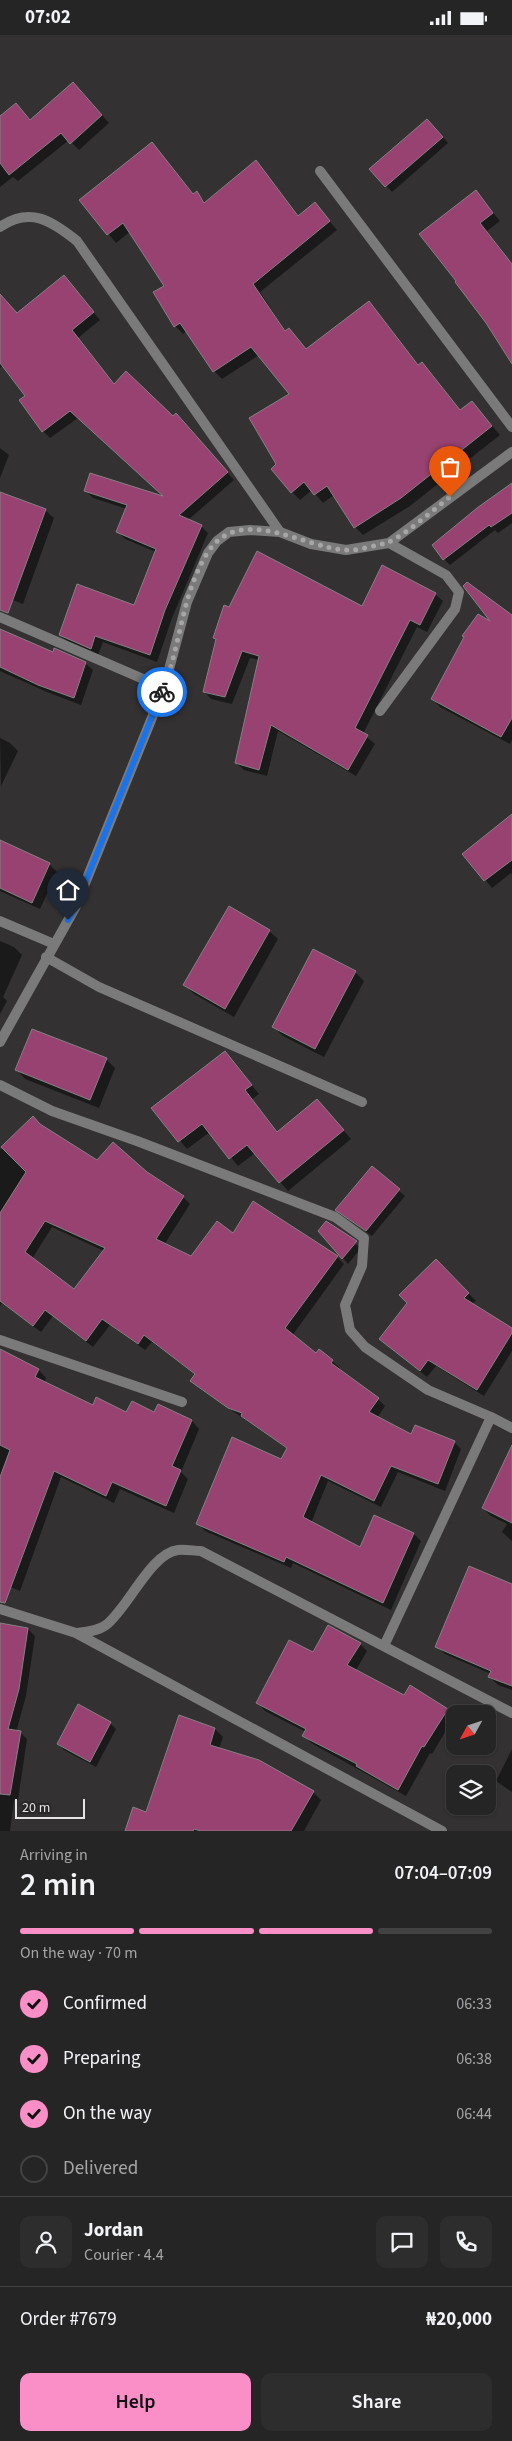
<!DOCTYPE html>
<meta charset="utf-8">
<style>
body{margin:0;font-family:"Source Sans 3",sans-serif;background:#2e2d2e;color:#f1f3f6;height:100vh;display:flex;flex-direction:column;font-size:19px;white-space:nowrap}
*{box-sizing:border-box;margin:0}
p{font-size:16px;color:#a4a5a7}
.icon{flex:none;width:28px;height:28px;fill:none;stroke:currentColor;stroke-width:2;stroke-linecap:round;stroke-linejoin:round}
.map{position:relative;height:1796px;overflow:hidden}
.sheet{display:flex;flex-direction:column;background:#262526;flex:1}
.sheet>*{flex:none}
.needle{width:32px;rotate:230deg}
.buttons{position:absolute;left:446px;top:1670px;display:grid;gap:10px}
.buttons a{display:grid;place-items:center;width:50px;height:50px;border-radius:10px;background:#262526;box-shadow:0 1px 4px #0004,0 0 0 1px #424243;font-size:25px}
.scale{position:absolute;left:15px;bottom:12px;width:70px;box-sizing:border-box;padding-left:5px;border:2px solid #e6e4e5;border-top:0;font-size:14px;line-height:18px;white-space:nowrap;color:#e6e4e5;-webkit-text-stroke:4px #292728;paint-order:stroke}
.pin{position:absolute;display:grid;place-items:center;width:42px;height:42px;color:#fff;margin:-51px -21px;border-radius:50% 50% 50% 0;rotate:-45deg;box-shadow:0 0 5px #0007}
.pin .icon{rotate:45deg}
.courier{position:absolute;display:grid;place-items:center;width:50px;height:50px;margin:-25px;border:4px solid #1a73e8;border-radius:50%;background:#fff;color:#222;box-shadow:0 1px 6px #0007}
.headline em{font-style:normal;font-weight:600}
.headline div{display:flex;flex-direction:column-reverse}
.headline{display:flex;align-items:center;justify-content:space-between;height:85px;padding:0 20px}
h1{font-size:32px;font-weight:600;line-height:38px}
.bar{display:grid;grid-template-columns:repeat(4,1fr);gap:8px 5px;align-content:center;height:60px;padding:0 20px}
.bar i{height:6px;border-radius:4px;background:#424243}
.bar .selected{background:#fa8fc7}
.bar p{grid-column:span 4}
.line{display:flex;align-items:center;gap:12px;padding:0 20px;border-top:1px solid #424243}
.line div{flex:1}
.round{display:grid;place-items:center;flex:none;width:52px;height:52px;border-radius:10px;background:#2e2d2e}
ol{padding:0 20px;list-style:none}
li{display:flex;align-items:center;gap:15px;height:55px}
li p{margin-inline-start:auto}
li .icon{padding:5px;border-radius:50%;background:#fa8fc7;color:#111;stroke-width:4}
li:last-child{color:#a4a5a7}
li i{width:28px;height:28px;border:2px solid #424243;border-radius:50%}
.button{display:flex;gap:10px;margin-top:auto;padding:10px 20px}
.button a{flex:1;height:58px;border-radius:10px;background:#fa8fc7;color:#111;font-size:20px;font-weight:600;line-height:58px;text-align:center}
.button a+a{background:#2e2d2e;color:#f1f3f6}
.status{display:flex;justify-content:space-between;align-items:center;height:35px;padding:0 25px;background:#262526;direction:ltr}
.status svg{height:14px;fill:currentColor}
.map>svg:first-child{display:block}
</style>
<div class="status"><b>07:02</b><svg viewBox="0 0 49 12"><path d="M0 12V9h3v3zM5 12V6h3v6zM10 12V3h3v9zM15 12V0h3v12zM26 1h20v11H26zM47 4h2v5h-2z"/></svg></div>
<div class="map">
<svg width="512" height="1796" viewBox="0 0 512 1796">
<rect width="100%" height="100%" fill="#333132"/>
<path fill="#0007" fill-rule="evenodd" d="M81,56L109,88L79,115L69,105L18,146L13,142L0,152V83L16,70L31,86Z
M433,91L448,108L392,157L371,134Z
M152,108L194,160L196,158L206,168L256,127L299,182L315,169L337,195L260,257L286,297L307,315L369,267L419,331L422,329L430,337L461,376L472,367L500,400L410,471L363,500L355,492L334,460L323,468L312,455L300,465L292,457L278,429L291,360L259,320L222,344L214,336L187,296L183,299L175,291L166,251L131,196L116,208L80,165Z
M475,156L500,186L487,196L512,229V327L487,287Z
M64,242L100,285L78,303L115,350L183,387L234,445L188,485L201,491L208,498L172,583L157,627L103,607L98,620L68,607L60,600L135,571L156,517L125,504L117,496L127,474L93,463L85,455L167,464L78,383L50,403L43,396L27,361L3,330L0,333V260L17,279Z
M0,413L9,420L0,443Z
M512,449V488L498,498L495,495L450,530L444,524Z
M0,458L45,475L54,483L23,569L0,560Z
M435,559L443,566L427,597L417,592L363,699L375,709L356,741L278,696L267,741L244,735L236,728L259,625L250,623L232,669L211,664L204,656L230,573H362Z
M512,582V705L510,709L440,672L432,664L495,589Z
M0,595L54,619L85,628L93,635L81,670L47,657L0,636Z
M0,703L10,708L18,716L1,751Z
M512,783V840L511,838L492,853L464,819Z
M0,806L49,829L57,837L40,874L0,856Z
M269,896L278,904L234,982L194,959L185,950Z
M0,906L14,912L22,920L3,962L7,966L0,979Z
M355,937L364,946L324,1022L283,1001L274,992Z
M225,1018L259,1059L252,1064L278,1098L317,1065L351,1104L288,1156L255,1118L238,1131L210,1097L187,1114L153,1073Z
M106,1024L115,1033L99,1073L25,1044L17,1035Z
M33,1083L40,1090L97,1127L146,1138L183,1162L190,1169L164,1210L191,1223L233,1200L337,1222L344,1229L292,1301L316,1320L320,1316L340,1333L338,1335L378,1364L385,1371L377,1383L412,1400L454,1407L461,1414L445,1456L398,1437L381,1472L328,1446L311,1488L361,1514L414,1499L421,1506L391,1575L293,1528L291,1533L205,1496L198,1488L282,1426L288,1414L199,1353L192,1346L196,1340L152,1307L145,1315L110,1290L93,1312L53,1281L41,1297L2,1268L0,1271V1115ZM52,1192L104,1216L74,1256L32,1224Z
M372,1133L405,1161L372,1201L337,1175Z
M326,1188L361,1213L348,1229L320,1196Z
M436,1225L476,1266L472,1269L512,1294V1316L484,1361L436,1331L427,1342L380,1304L409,1268Z
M5,1318L39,1335L46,1343L44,1348L94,1371L126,1378H155L192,1386L199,1394L181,1437L188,1444L174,1478L120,1454L114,1468L61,1442L20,1556L0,1548V1328Z
M512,1433V1506L502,1497L507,1489L491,1481L483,1473Z
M512,1551V1655L498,1650L490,1642L491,1639L445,1619L436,1611Z
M0,1589L28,1594L35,1601L26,1661L16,1697H20L27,1704L18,1765H14L10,1796H0Z
M360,1609L367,1616L356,1635L405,1661L447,1675L454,1682L432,1719L430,1718L406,1761L311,1708L304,1700L306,1697L265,1676L258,1668L313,1619Z
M180,1682L215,1694L223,1702L219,1714L313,1757L321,1765L304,1796H126L147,1778Z
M110,1688L116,1694L96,1732L64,1715L58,1709Z
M512,1714V1757L496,1746Z"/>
<path fill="#974271" stroke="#858183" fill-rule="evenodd" d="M73,47L102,80L70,109L61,98L9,140L0,128V81L16,68L30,85Z
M427,84L443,102L385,152L369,134Z
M152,107L193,159L197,156L204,168L256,125L298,181L315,167L330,186L253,249L285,296L289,293L306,314L369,266L418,330L422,327L460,375L472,366L492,391L401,463L354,493L327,451L314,460L304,447L291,458L271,434L276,429L249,383L289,359L251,312L213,337L180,288L174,292L153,257L164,251L123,188L107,200L79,165Z
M476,155L493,178L480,188L512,229V329L486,288L455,247L456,246L419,199Z
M64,240L94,277L72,295L114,349L126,336L173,381L176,378L228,437L179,480L202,490L165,575L150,620L95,601L91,614L59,600L77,549L134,570L156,514L116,497L127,470L84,456L90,438L163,461L70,376L42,397L19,365L25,361L0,328V259L17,278Z
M512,448V478L491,492L489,490L443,525L432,510L477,473Z
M0,457L46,474L8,578L0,575Z
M257,516L362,571L382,530L436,558L420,590L410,585L355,693L368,700L348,735L271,690L259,735L235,728L259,621L242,616L225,662L203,657L216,604L213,603L224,570L229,572Z
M467,547L512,580V683L501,702L431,664L464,602L462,601L478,579L490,586L463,551Z
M0,594L53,617L54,613L86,627L74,663L38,650L0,632Z
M512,779V825L484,846L462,819Z
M0,805L50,828L32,868L0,853Z
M229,871L270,895L225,974L183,950Z
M313,914L356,936L315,1014L272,992Z
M32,994L107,1023L90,1065L15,1035Z
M225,1016L252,1050L245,1055L277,1097L317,1064L344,1095L279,1148L247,1110L229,1124L202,1089L178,1107L151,1073Z
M33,1081L40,1089L97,1125L113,1107L147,1137L184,1161L156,1204L191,1221L217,1186L233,1198L253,1166L338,1221L285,1293L316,1318L319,1314L333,1325L331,1328L379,1363L369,1377L411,1399L415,1390L455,1406L438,1449L391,1431L374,1466L321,1440L303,1482L360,1512L374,1480L414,1498L383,1568L286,1522L284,1527L196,1489L232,1402L281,1424L287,1413L241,1381L242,1378L228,1373L190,1346L195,1339L144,1300L138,1309L102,1284L86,1306L45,1275L33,1291L0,1266V1178L26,1137L1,1112ZM45,1186L105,1213L74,1254L25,1217Z
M372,1131L400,1154L366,1196L335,1175Z
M326,1186L357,1206L342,1224L318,1196Z
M436,1224L469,1258L464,1263L512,1293V1298L477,1355L428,1325L420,1336L379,1304L407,1268L399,1260Z
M0,1314L39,1334L35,1342L93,1370L96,1362L126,1377L132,1366L154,1377L158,1369L192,1385L172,1431L181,1435L166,1471L112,1447L106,1461L54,1436L5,1568L0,1567V1442L10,1415L0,1410Z
M512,1410V1488L482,1473Z
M469,1531L512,1549V1651L488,1642L491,1636L435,1612Z
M0,1588L28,1593L19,1654L8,1694L21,1696L10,1760L0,1759Z
M328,1590L361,1608L347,1630L404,1660L410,1650L448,1674L424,1712L422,1711L398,1755L356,1731L357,1729L302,1701L306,1694L256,1668L289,1605L313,1617Z
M78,1669L111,1687L90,1727L57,1709Z
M179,1680L215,1693L210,1710L259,1725L314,1756L291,1796H201L194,1794L193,1796H125L133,1772L146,1777Z"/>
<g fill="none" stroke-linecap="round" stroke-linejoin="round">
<path stroke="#7b7a7a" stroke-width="10" d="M320,136L512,392
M0,192C30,171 52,186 77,206L280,497
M0,582L164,653
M380,676L455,574L459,557L446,540L389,508
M0,886L54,909
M46,922L99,952L362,1067
M0,1007L75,873L164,653L187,567L208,518L217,506L229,497L250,495L280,497L311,509L346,515L389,508L512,417
M0,1050L52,1076L137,1106L335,1182L364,1203L362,1231L345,1270L350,1295L365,1312L428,1355L491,1382L512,1393
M0,1305L182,1367
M0,1574L76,1598L442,1796
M76,1598C86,1597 98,1596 106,1590C128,1573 151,1518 178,1515C185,1514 194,1516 201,1516L512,1678
M384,1611L491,1382"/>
</g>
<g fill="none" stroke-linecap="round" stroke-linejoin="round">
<path stroke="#a7a5a6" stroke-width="5" stroke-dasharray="0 9" d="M162,657C181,612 181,559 208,517C239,469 303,512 345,515C357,516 373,511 386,508C399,505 437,472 450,462"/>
<path stroke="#1a73e8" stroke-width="6" d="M68,885L75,873L162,657"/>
</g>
</svg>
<div class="buttons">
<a><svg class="needle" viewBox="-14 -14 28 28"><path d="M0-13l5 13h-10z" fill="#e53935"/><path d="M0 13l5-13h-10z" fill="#a4a5a7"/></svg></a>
<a><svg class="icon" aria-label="layers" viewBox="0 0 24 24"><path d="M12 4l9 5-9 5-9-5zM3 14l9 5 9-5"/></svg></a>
</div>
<div class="scale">20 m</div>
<div class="pin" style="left:450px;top:462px;background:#ea580c"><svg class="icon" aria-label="bag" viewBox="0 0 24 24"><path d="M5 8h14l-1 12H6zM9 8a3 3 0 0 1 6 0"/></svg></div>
<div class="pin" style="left:68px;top:885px;background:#1f2937"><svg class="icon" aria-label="home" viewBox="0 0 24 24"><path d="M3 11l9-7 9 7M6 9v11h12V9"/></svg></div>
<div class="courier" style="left:162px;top:657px"><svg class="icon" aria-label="bike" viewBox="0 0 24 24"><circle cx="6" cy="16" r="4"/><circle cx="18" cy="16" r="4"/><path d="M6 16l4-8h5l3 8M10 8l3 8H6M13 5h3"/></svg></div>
</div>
<section class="sheet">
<div class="headline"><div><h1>2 min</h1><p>Arriving in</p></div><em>07:04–07:09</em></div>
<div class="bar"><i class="selected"></i><i class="selected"></i><i class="selected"></i><i></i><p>On the way · 70 m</p></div>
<ol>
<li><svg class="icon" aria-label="check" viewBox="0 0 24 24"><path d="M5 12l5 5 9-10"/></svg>Confirmed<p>06:33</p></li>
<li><svg class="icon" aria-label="check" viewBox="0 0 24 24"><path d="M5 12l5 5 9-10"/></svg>Preparing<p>06:38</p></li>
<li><svg class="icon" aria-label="check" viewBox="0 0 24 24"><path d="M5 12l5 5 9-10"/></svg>On the way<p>06:44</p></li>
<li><i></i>Delivered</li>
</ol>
<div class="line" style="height:90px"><a class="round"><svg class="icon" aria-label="person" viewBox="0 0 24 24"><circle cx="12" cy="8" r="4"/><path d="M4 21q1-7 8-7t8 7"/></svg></a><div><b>Jordan</b><p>Courier · 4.4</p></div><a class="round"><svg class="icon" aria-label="chat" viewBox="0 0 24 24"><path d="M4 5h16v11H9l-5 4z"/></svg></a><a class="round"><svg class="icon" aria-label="phone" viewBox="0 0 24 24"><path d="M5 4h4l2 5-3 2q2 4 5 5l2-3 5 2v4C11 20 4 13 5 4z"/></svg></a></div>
<div class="line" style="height:65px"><div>Order #7679</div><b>₦20,000</b></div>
<div class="button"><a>Help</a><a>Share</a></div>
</section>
